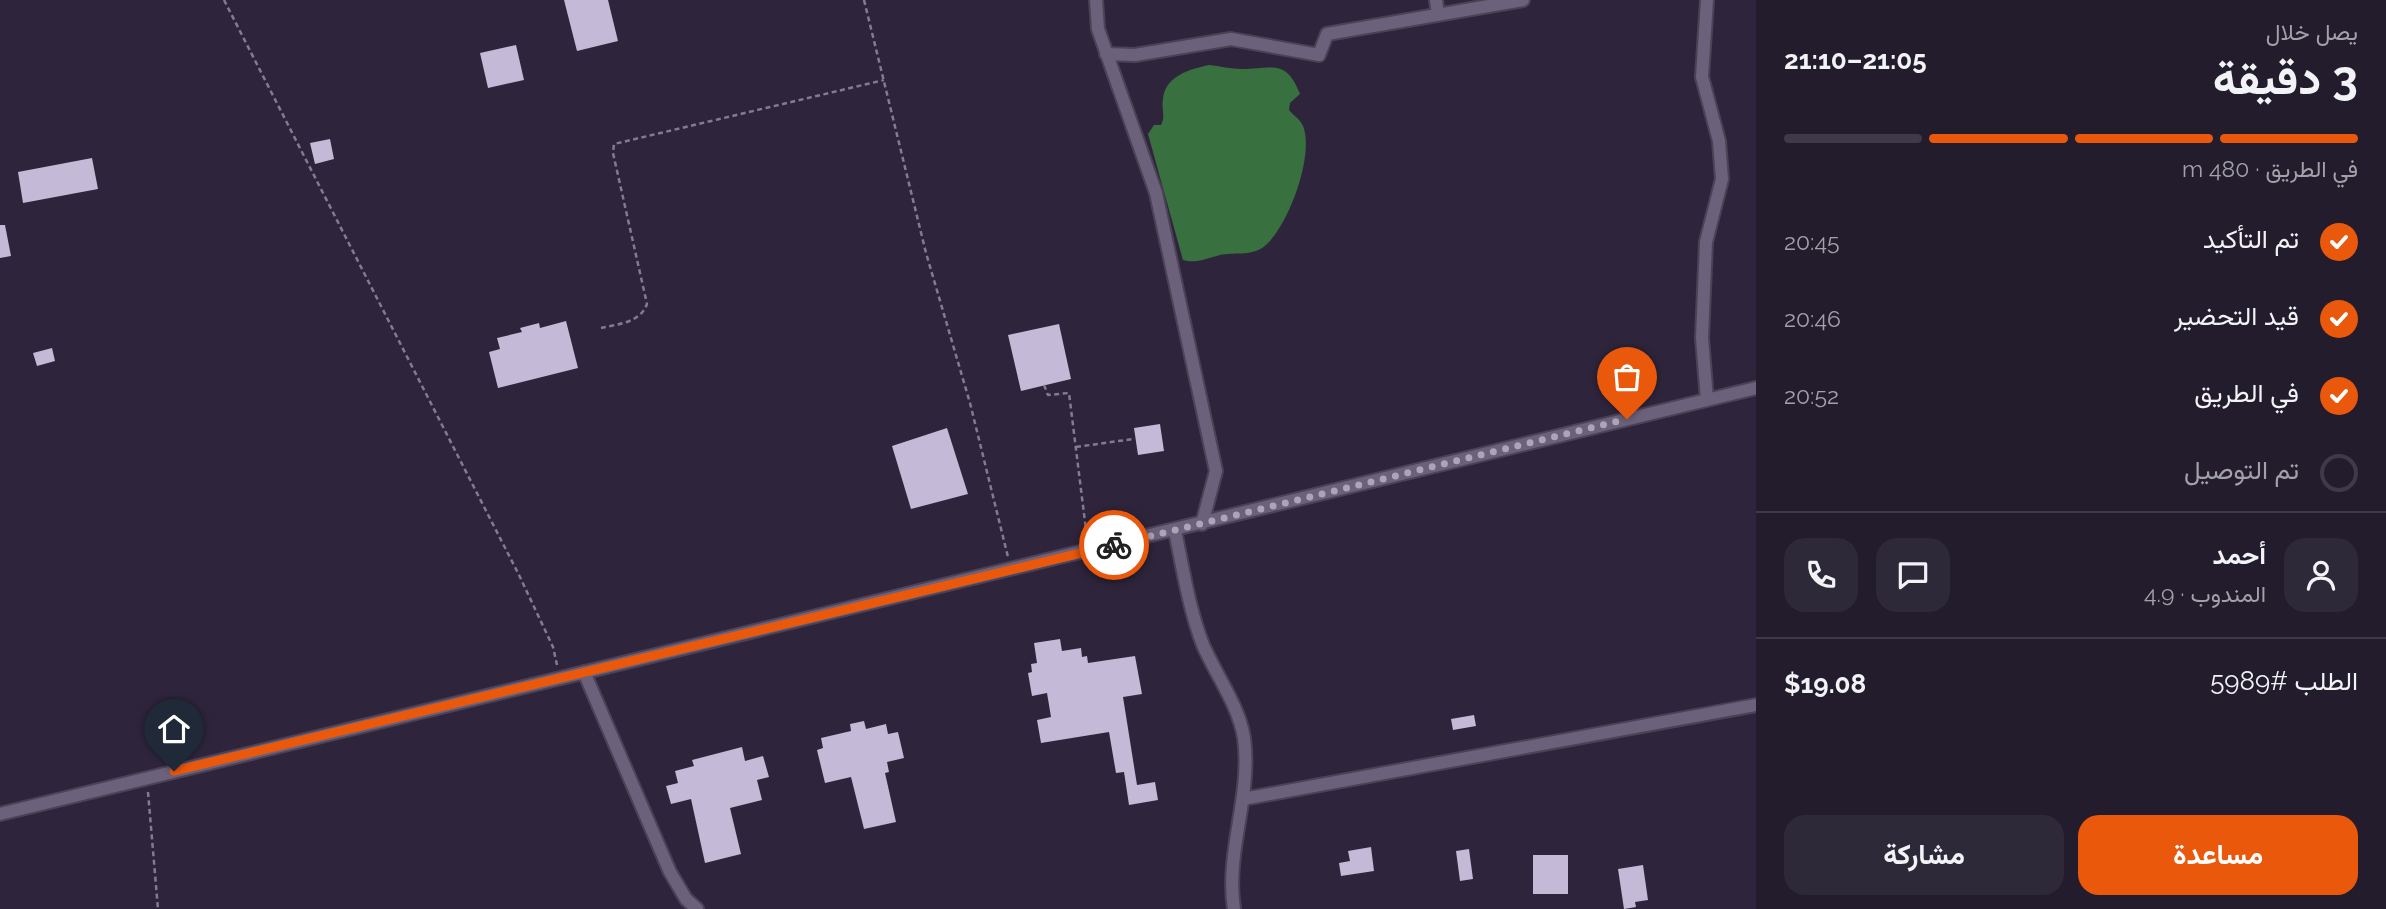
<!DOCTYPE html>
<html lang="ar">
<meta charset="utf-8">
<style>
body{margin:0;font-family:Raleway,Vazirmatn,sans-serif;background:#2e2939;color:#f1f3f6;direction:rtl;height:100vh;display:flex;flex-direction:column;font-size:26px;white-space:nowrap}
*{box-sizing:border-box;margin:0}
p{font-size:23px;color:#a2a1aa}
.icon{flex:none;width:38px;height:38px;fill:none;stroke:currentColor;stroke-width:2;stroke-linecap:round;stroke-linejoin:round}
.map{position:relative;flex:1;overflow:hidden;direction:ltr}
.panel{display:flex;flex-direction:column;background:#221c2d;width:630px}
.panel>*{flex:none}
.pin{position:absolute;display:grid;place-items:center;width:60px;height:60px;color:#fff;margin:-72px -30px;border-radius:50% 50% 50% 0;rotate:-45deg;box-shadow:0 0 7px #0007}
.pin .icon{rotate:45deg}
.courier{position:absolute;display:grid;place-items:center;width:70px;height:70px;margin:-35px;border:5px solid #ea580c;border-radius:50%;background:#fff;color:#222;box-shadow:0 2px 9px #0007}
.headline em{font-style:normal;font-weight:700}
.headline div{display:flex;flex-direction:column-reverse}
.headline{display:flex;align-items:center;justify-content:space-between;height:119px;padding:0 28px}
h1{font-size:46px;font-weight:700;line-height:52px}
.bar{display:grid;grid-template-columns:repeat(4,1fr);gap:10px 7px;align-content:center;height:84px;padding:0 28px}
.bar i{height:9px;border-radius:5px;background:#3f3a49}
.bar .active{background:#ea580c}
.bar p{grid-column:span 4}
.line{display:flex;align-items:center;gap:18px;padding:0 28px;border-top:2px solid #3f3a49}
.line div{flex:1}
.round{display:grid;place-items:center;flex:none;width:74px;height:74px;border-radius:21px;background:#2e2939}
ol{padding:0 28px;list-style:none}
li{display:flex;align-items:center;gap:21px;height:77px}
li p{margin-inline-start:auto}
li .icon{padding:7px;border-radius:50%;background:#ea580c;color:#fff;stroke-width:4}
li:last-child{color:#a2a1aa}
li i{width:38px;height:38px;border:4px solid #3f3a49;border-radius:50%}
.primary-button{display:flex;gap:14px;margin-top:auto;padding:14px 28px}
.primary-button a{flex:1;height:80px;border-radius:21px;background:#ea580c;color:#fff;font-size:28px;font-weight:700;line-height:80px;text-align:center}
.primary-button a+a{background:#2e2939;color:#f1f3f6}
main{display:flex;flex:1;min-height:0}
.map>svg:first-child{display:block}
</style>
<main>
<section class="panel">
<div class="headline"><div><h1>3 دقيقة</h1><p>يصل خلال</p></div><em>21:05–21:10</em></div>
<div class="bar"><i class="active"></i><i class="active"></i><i class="active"></i><i></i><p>في الطريق · 480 m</p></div>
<ol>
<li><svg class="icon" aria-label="check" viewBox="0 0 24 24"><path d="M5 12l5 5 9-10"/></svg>تم التأكيد<p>20:45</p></li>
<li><svg class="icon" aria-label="check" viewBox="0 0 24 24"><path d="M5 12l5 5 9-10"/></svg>قيد التحضير<p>20:46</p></li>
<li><svg class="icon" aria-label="check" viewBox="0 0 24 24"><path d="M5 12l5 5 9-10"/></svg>في الطريق<p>20:52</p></li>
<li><i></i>تم التوصيل</li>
</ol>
<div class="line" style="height:126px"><a class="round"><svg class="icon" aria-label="person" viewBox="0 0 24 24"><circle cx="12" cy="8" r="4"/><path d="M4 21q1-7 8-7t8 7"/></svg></a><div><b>أحمد</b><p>المندوب · 4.9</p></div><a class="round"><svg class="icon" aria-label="chat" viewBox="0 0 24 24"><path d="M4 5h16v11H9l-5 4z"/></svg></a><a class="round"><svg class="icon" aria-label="phone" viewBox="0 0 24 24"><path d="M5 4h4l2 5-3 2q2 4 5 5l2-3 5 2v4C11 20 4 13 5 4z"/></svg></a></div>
<div class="line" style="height:91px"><div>الطلب #5989</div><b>$19.08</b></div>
<div class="primary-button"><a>مساعدة</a><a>مشاركة</a></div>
</section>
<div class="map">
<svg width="1756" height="909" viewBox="0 0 1756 909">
<rect width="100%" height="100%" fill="#2e253c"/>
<path fill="#38713f" d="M1209,65C1219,66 1231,69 1242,69C1272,69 1286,58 1300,94L1290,103L1289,110C1293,115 1300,119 1303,126C1315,155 1287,231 1262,248C1250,256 1233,252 1220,255C1208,258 1195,264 1183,260L1148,134L1154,125H1161C1166,116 1161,109 1163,99C1165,76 1190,69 1209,65Z"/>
<path fill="#c4b9d6" d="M564,0H608L618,41L577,51Z
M516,45L524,80L488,88L480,53Z
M330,139L334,159L315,164L310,143Z
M92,158L98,189L23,203L18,172Z
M0,225H5L11,256L0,258Z
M566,321L578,368L498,388L489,352L500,349L497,338L522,332L520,328L539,323L540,328Z
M1059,324L1071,379L1021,391L1008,335Z
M52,348L55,361L37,366L33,353Z
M1160,424L1164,451L1138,455L1134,428Z
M947,428L968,494L911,509L892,446Z
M1060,639L1062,651L1081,648L1082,657L1087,656L1088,663L1135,656L1142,694L1123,697L1137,785L1155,782L1158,800L1129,805L1124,772L1116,773L1109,732L1041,743L1037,720L1051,717L1047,693L1032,696L1028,673L1032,672L1031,664L1037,663L1034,643Z
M1474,715L1476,726L1453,730L1451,719Z
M864,721L866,729L886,724L888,734L898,732L904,758L887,762L889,772L885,773L896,822L864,829L851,777L825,783L817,750L823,748L821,738L851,731L850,724Z
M742,747L745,761L763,756L769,777L757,780L762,800L730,808L741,854L705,863L691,799L671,804L666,786L678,783L675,771L694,766L692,760Z
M1371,847L1374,871L1341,876L1339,863L1350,861L1348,851Z
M1469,849L1473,879L1460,881L1456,851Z
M1533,855H1568V894H1533Z
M1643,865L1648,900L1635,902L1636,907L1624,909L1618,869Z"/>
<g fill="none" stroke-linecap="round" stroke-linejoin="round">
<g stroke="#4b4256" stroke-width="16">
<path id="street" d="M1096,0L1098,29L1156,193L1216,471L1202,524
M1436,0L1438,15
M1106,54L1135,55L1231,39L1319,55L1327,34L1523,0
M1707,400L1702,338L1706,242L1722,179L1719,141L1702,77L1707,0
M1175,531C1183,569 1189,609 1203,645C1216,675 1239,706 1244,738C1252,796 1225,852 1234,909
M584,672L670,872L686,899L697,909
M1243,799L1756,705
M0,814L1756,388"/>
</g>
<path stroke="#837b8f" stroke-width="2.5" stroke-dasharray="5 3.5" stroke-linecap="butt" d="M224,0L519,575L553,647L557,665
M864,0L926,253L970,403L1008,557
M601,328C618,324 640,323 647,304L613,153L614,144L884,80
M1044,385L1048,395L1069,393L1087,538
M1076,447L1133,439
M148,792L158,909"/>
<use href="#street" stroke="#6b617b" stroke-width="12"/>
</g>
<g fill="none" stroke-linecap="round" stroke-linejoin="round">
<path stroke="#aca5b7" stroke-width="7" stroke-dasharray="0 12.6" d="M1114,545L1627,419"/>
<path stroke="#ea580c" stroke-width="9" d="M174,771L1114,545"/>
</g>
</svg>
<div class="pin" style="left:1627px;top:419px;background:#ea580c"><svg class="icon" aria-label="bag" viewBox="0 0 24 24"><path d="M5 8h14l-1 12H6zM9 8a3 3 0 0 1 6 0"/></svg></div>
<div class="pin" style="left:174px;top:771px;background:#1f2937"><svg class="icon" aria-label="home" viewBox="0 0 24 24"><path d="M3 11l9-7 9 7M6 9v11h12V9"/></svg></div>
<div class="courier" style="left:1114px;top:545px"><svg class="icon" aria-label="bike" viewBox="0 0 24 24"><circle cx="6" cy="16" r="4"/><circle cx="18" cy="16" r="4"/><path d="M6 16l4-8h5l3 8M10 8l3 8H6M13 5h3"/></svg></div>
</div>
</main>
